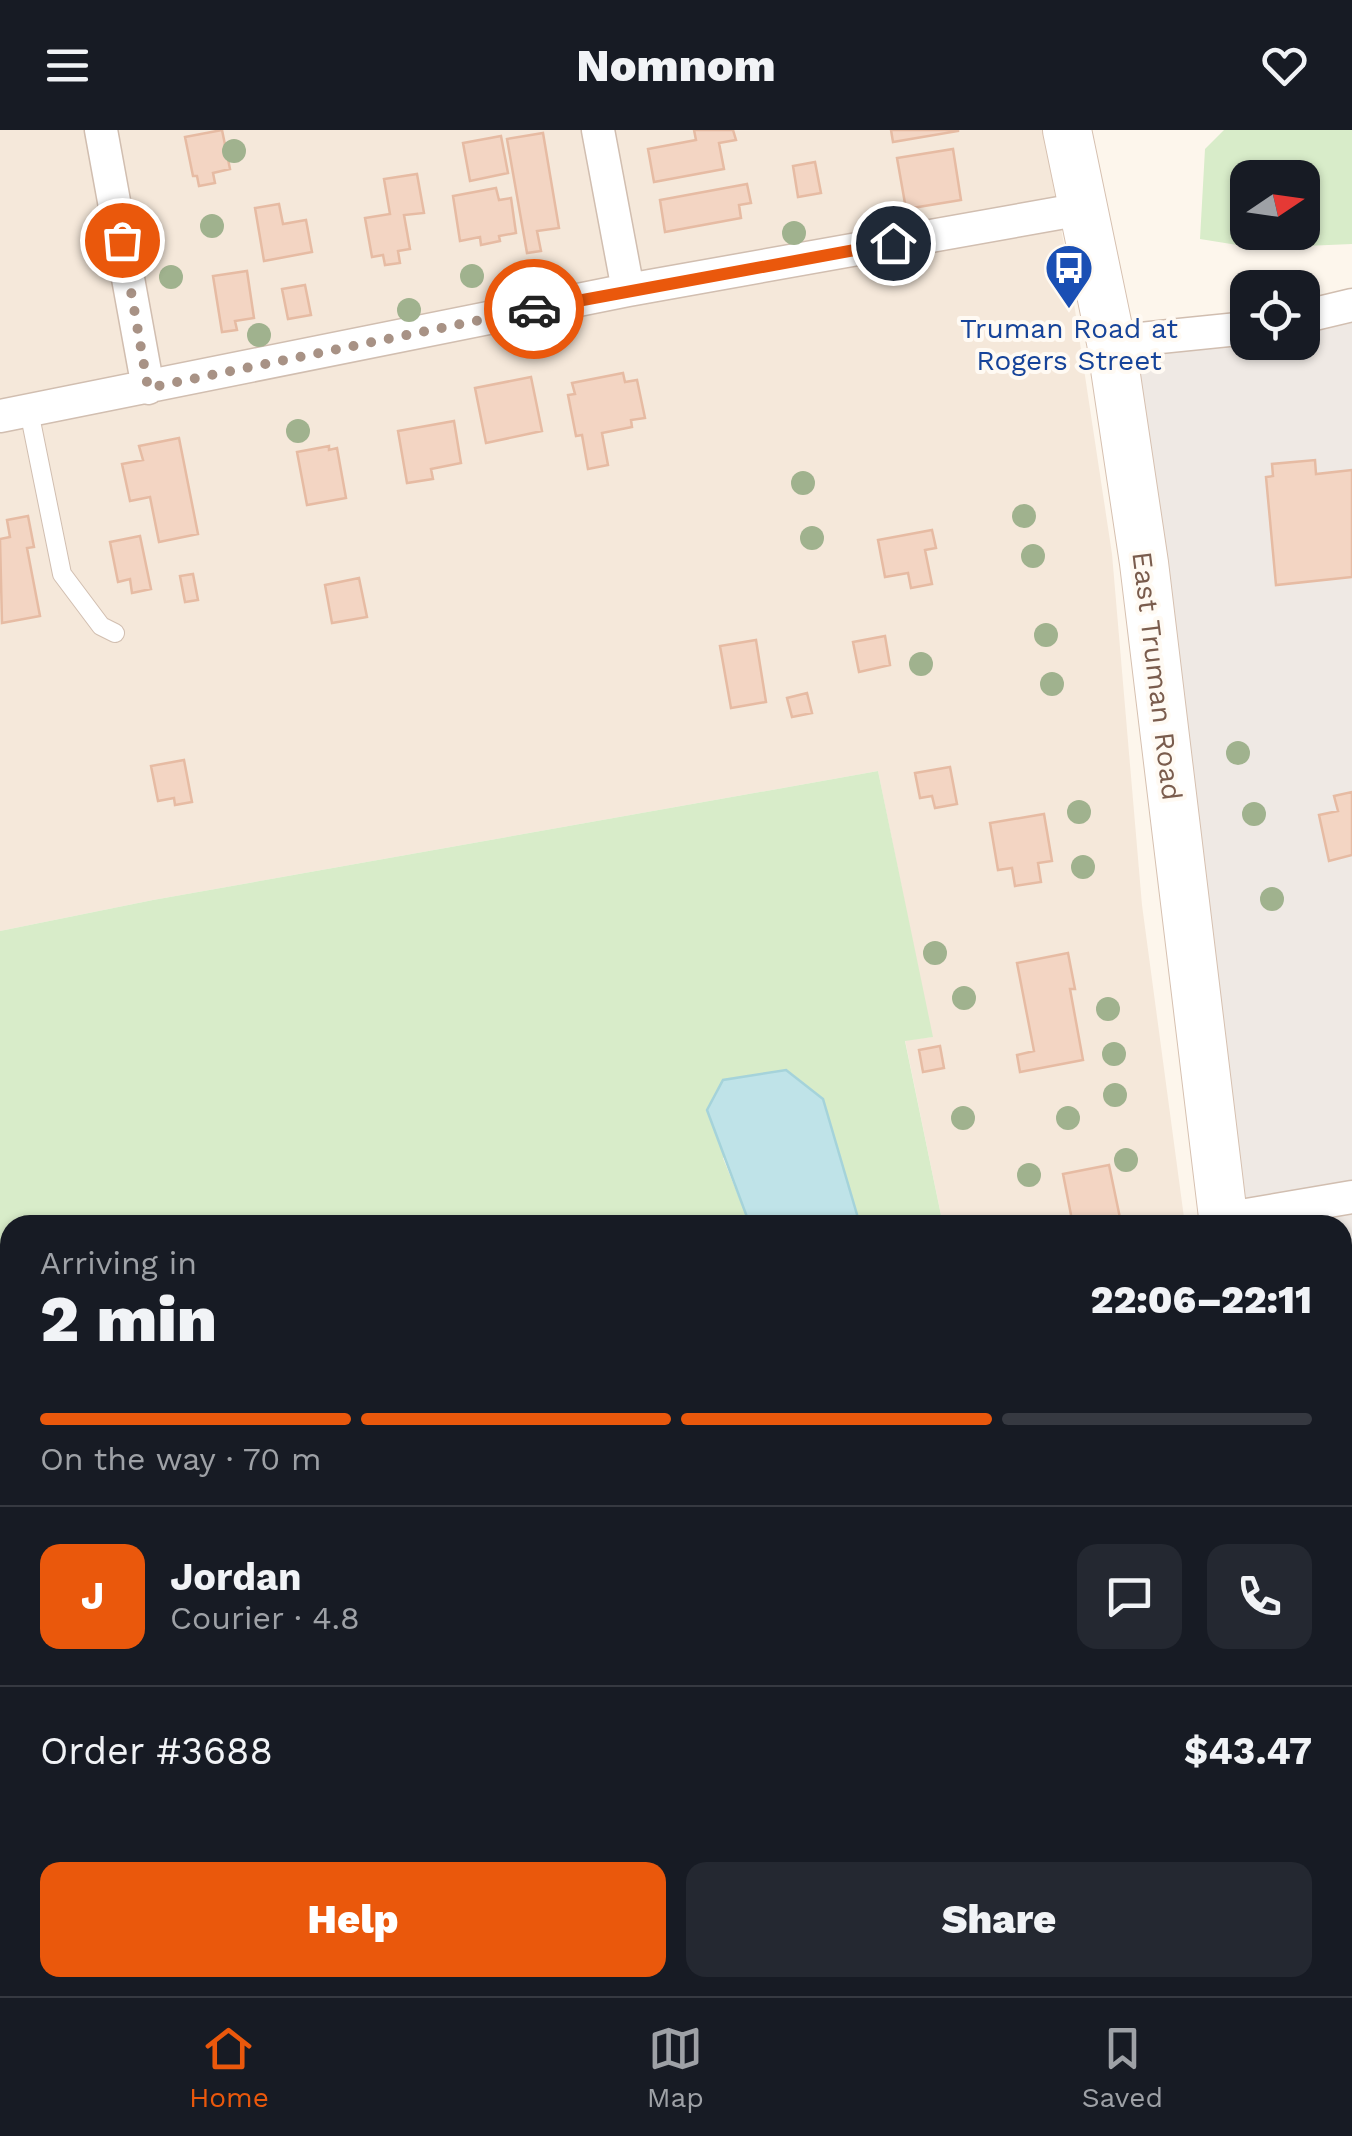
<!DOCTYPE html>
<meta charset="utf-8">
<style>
body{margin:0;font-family:"Work Sans",sans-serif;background:#242831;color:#f1f3f6;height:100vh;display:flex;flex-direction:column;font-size:38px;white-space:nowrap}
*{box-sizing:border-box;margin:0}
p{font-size:32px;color:#9ea1a6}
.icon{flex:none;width:55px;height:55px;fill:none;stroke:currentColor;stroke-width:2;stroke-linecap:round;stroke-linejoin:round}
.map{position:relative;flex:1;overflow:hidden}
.details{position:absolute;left:0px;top:1085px;width:1352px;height:782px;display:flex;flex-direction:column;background:#171b24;border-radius:30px 30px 0 0;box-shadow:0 2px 8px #0004}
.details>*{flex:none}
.needle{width:65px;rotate:77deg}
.buttons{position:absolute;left:1230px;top:30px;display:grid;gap:20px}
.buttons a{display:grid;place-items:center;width:90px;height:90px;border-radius:20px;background:#171b24;box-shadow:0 2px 8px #0004;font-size:50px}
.pin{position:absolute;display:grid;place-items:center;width:85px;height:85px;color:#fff;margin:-42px;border:5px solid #fff;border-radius:50%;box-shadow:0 2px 10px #0007}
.courier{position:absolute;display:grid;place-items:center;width:100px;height:100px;margin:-50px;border:8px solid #ea580c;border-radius:50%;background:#fff;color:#222;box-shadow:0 2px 12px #0007}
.head em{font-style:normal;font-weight:800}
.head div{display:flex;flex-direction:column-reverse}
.head{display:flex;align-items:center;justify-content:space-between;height:170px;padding:0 40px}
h1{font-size:65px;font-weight:800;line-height:75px}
.bar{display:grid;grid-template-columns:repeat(4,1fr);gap:15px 10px;align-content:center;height:120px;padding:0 40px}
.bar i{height:12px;border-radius:8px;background:#363941}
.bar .active{background:#ea580c}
.bar p{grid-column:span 4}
.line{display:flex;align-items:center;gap:25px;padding:0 40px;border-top:2px solid #363941}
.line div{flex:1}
.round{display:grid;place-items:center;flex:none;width:105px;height:105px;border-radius:20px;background:#242831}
.action{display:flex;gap:20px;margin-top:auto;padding:20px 40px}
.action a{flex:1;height:115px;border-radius:20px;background:#ea580c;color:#fff;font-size:40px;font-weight:800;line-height:115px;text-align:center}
.action a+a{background:#242831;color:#f1f3f6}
header{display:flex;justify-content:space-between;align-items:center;height:130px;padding:0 40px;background:#171b24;font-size:45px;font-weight:800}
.tab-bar{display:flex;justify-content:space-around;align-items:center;height:140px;border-top:2px solid #363941;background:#171b24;font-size:28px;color:#9ea1a6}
.tab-bar a{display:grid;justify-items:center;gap:5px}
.tab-bar .active{color:#ea580c}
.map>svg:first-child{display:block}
</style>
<header><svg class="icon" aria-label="menu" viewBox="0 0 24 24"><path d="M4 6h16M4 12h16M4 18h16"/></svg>Nomnom<svg class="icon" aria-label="heart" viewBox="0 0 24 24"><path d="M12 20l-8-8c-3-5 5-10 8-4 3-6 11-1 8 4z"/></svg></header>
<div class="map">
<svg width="1352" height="1866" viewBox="0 0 1352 1866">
<rect width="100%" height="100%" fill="#fdf6ec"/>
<path fill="#f5e8da" d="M0,0H1043L1070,147L1112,424L1142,775L1185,1095H943L905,910L932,907L878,641L153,770L0,801Z
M10,1302V1858H1342L1343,1725L1352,1744V1866H0V1304Z"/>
<path fill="#efe9e4" d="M1352,162V1643L1342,1622V1095H1224L1111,212H1302L1303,172Z"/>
<path fill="#d8ecc9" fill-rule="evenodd" d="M1224,0H1352V114L1256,118L1200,109L1205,19ZM1248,48H1302V102H1248Z
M878,641L933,907L905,911L943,1095H852L858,1087L823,969L723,1028L750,1095H10V1302L0,1304V801L153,770Z"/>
<path fill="#bfe3e8" stroke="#a5d3da" stroke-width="2.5" d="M786,940L823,969L858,1088L852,1095H750L707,980L723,950Z"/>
<path fill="#f3d5c3" stroke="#e6bba3" stroke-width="2.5" d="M222,0L230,39L213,43L215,53L199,56L197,46H193L185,7Z
M694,0H733L736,10L719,13L724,39L654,52L648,19L696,10Z
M891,0H958V1L893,12Z
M543,3L559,98L537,101L541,121L527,123L507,9Z
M501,6L508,43L470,51L463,13Z
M953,19L961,70L906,79L897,28Z
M815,32L821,63L798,67L793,36Z
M417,44L424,83L404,85L410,119L398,121L400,133L385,135L383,125L372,127L365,88L390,84L384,49Z
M747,54L751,73L739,75L741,88L665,102L660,70Z
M496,58L499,70L511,68L516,103L499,106L500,111L481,115L480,107L460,111L453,66Z
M279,74L283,94L306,90L312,122L264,131L255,78Z
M247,141L254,188L235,191L237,200L222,202L213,146Z
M305,155L311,185L288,189L282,159Z
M623,243L625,252L637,250L645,288L631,290L632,297L602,303L608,335L588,339L582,305L576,306L568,265L575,264L572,253Z
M531,247L542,301L486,313L475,258Z
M454,291L461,333L431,339L433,349L407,353L398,301Z
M179,308L198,404L159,412L150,367L130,371L122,334L143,330L139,316Z
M329,316V320L337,318L346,368L307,375L297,322Z
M1315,330L1316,344L1352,340V447L1276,455L1266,347L1273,346L1272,334Z
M28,386L34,417L27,418L40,486L2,493L0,409L10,407L7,390Z
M932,400L936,418L925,420L932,454L911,458L908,443L885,447L878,410Z
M140,406L151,459L132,463L130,449L118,452L110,412Z
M193,444L198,470L185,472L180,446Z
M359,448L367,487L332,493L325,455Z
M885,506L890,535L859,542L853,512Z
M756,510L766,572L731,578L720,516Z
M807,563L812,583L792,587L787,568Z
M184,630L192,672L175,675L174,668L158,671L151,636Z
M950,637L957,674L935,678L932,666L920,668L915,643Z
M1352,662V725L1329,731L1319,685L1338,681L1334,666Z
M1044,684L1052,731L1038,733L1041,752L1015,756L1012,738L998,740L990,693Z
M1068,823L1075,859H1070L1083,930L1020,942L1017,925L1034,921L1017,833Z
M940,916L944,938L923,942L919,920Z
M1109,1035L1120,1088L1073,1095L1063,1044Z
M1352,1131V1183L1342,1185V1133Z
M1352,1183V1313L1342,1263V1185Z
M10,1380V1431L0,1434V1383Z
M10,1689V1739L0,1740V1690Z
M28,1858H46L47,1866H0V1862Z
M82,1858H271L227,1866H84Z
M476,1858H529L517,1866H482Z
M804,1858H857L863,1866H810Z
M1020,1858H1067L1070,1866H1023Z
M1251,1858H1300L1303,1866H1254Z"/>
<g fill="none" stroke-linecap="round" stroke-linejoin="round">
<g stroke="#d1beb0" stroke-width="20">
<path id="service" d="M29,281L62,444L101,496L115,503"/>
</g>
<g stroke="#d1beb0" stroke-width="35">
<path id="minor" d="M101,0L148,258
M598,0L628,160
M1302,187L1352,175
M1111,212L1248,198
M0,286L628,160L1082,79
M1223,1089L1352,1067
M0,1561L10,1559
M649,1866L661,1858"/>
</g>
<g stroke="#d6c0b0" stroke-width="50">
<path id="secondary" d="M1067,0L1111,212L1144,433L1224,1095
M1342,1622L1352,1643"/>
</g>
<path stroke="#d9b8a5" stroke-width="6" stroke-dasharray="2.5 8" stroke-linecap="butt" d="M580,1858L586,1866
M758,1858L764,1866
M1104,1858L1108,1866
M1218,1858L1221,1866
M374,1866L386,1864"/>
<use href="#service" stroke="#fff" stroke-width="18"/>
<use href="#minor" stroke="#fff" stroke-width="32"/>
<use href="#secondary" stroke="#fff" stroke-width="48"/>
</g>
<g fill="#a0b28e">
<circle cx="234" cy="21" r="12"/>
<circle cx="212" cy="96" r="12"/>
<circle cx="794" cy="103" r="12"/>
<circle cx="472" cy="146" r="12"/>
<circle cx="171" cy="147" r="12"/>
<circle cx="409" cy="180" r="12"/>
<circle cx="259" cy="205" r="12"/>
<circle cx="298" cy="301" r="12"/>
<circle cx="803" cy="353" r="12"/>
<circle cx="1024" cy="386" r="12"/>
<circle cx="812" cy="408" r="12"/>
<circle cx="1033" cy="426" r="12"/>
<circle cx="1046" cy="505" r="12"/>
<circle cx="921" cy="534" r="12"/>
<circle cx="1052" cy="554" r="12"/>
<circle cx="1238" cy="623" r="12"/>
<circle cx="1079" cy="682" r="12"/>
<circle cx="1254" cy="684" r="12"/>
<circle cx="1083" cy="737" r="12"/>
<circle cx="1272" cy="769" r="12"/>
<circle cx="935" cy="823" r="12"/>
<circle cx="964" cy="868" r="12"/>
<circle cx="1108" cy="879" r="12"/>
<circle cx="1114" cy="924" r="12"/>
<circle cx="1115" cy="965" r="12"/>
<circle cx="963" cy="988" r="12"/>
<circle cx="1068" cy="988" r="12"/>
<circle cx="1126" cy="1030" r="12"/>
<circle cx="1029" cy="1045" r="12"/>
</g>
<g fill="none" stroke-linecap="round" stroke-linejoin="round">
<path stroke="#a89285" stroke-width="10" stroke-dasharray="0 18" d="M122,110L148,258L534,179"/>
<path stroke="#ea580c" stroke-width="12" d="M534,179L893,113"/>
</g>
<defs>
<g id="bus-pin" transform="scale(2.5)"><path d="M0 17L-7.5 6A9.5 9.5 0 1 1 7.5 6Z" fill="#1a4fb4" stroke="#fffaf3"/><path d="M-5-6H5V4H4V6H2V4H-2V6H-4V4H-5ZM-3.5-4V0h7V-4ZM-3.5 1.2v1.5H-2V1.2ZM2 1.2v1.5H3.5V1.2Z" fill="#fff"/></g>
</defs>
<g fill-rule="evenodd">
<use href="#bus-pin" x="1069" y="138"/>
</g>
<g text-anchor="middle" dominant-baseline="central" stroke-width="8" stroke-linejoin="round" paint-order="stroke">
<g font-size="28" fill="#164399" stroke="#fffaf3">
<text x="1069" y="198">Truman Road at<tspan x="1069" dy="32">Rogers Street</tspan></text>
</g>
<g font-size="28" fill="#7a5c4d" stroke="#fffaf3">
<text transform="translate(1157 546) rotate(83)">East Truman Road</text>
</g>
</g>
</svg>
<div class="buttons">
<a><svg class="needle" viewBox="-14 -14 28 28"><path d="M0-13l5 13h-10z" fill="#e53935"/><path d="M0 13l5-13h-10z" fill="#9ea1a6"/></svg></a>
<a><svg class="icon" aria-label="locate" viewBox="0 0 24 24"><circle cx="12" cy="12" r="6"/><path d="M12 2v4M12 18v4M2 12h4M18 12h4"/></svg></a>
</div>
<div class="pin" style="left:122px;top:110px;background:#ea580c"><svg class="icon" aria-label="bag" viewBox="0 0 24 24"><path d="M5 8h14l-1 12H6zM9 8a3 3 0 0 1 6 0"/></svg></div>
<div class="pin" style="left:893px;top:113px;background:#1f2937"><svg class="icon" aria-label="home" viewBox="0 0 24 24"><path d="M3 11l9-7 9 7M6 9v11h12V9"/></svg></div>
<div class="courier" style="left:534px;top:179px"><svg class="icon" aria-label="car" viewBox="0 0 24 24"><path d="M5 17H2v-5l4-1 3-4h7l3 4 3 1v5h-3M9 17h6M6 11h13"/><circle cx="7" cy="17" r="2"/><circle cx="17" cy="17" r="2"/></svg></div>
<section class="details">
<div class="head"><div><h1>2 min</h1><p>Arriving in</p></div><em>22:06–22:11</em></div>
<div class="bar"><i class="active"></i><i class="active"></i><i class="active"></i><i></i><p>On the way · 70 m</p></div>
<div class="line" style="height:180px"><b class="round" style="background:#ea580c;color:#fff">J</b><div><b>Jordan</b><p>Courier · 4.8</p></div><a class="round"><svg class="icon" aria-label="chat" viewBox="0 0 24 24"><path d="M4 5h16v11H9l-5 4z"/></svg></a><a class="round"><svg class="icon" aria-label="phone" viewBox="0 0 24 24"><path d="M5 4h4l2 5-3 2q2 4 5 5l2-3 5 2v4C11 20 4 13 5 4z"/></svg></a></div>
<div class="line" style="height:130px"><div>Order #3688</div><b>$43.47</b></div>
<div class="action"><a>Help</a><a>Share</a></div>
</section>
</div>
<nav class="tab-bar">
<a class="active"><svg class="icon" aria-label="home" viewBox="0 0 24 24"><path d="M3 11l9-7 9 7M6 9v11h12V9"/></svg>Home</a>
<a><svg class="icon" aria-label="map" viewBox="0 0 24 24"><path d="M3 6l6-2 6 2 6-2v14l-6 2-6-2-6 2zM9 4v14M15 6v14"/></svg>Map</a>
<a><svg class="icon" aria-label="saved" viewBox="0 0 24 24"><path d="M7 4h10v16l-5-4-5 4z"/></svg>Saved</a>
</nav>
